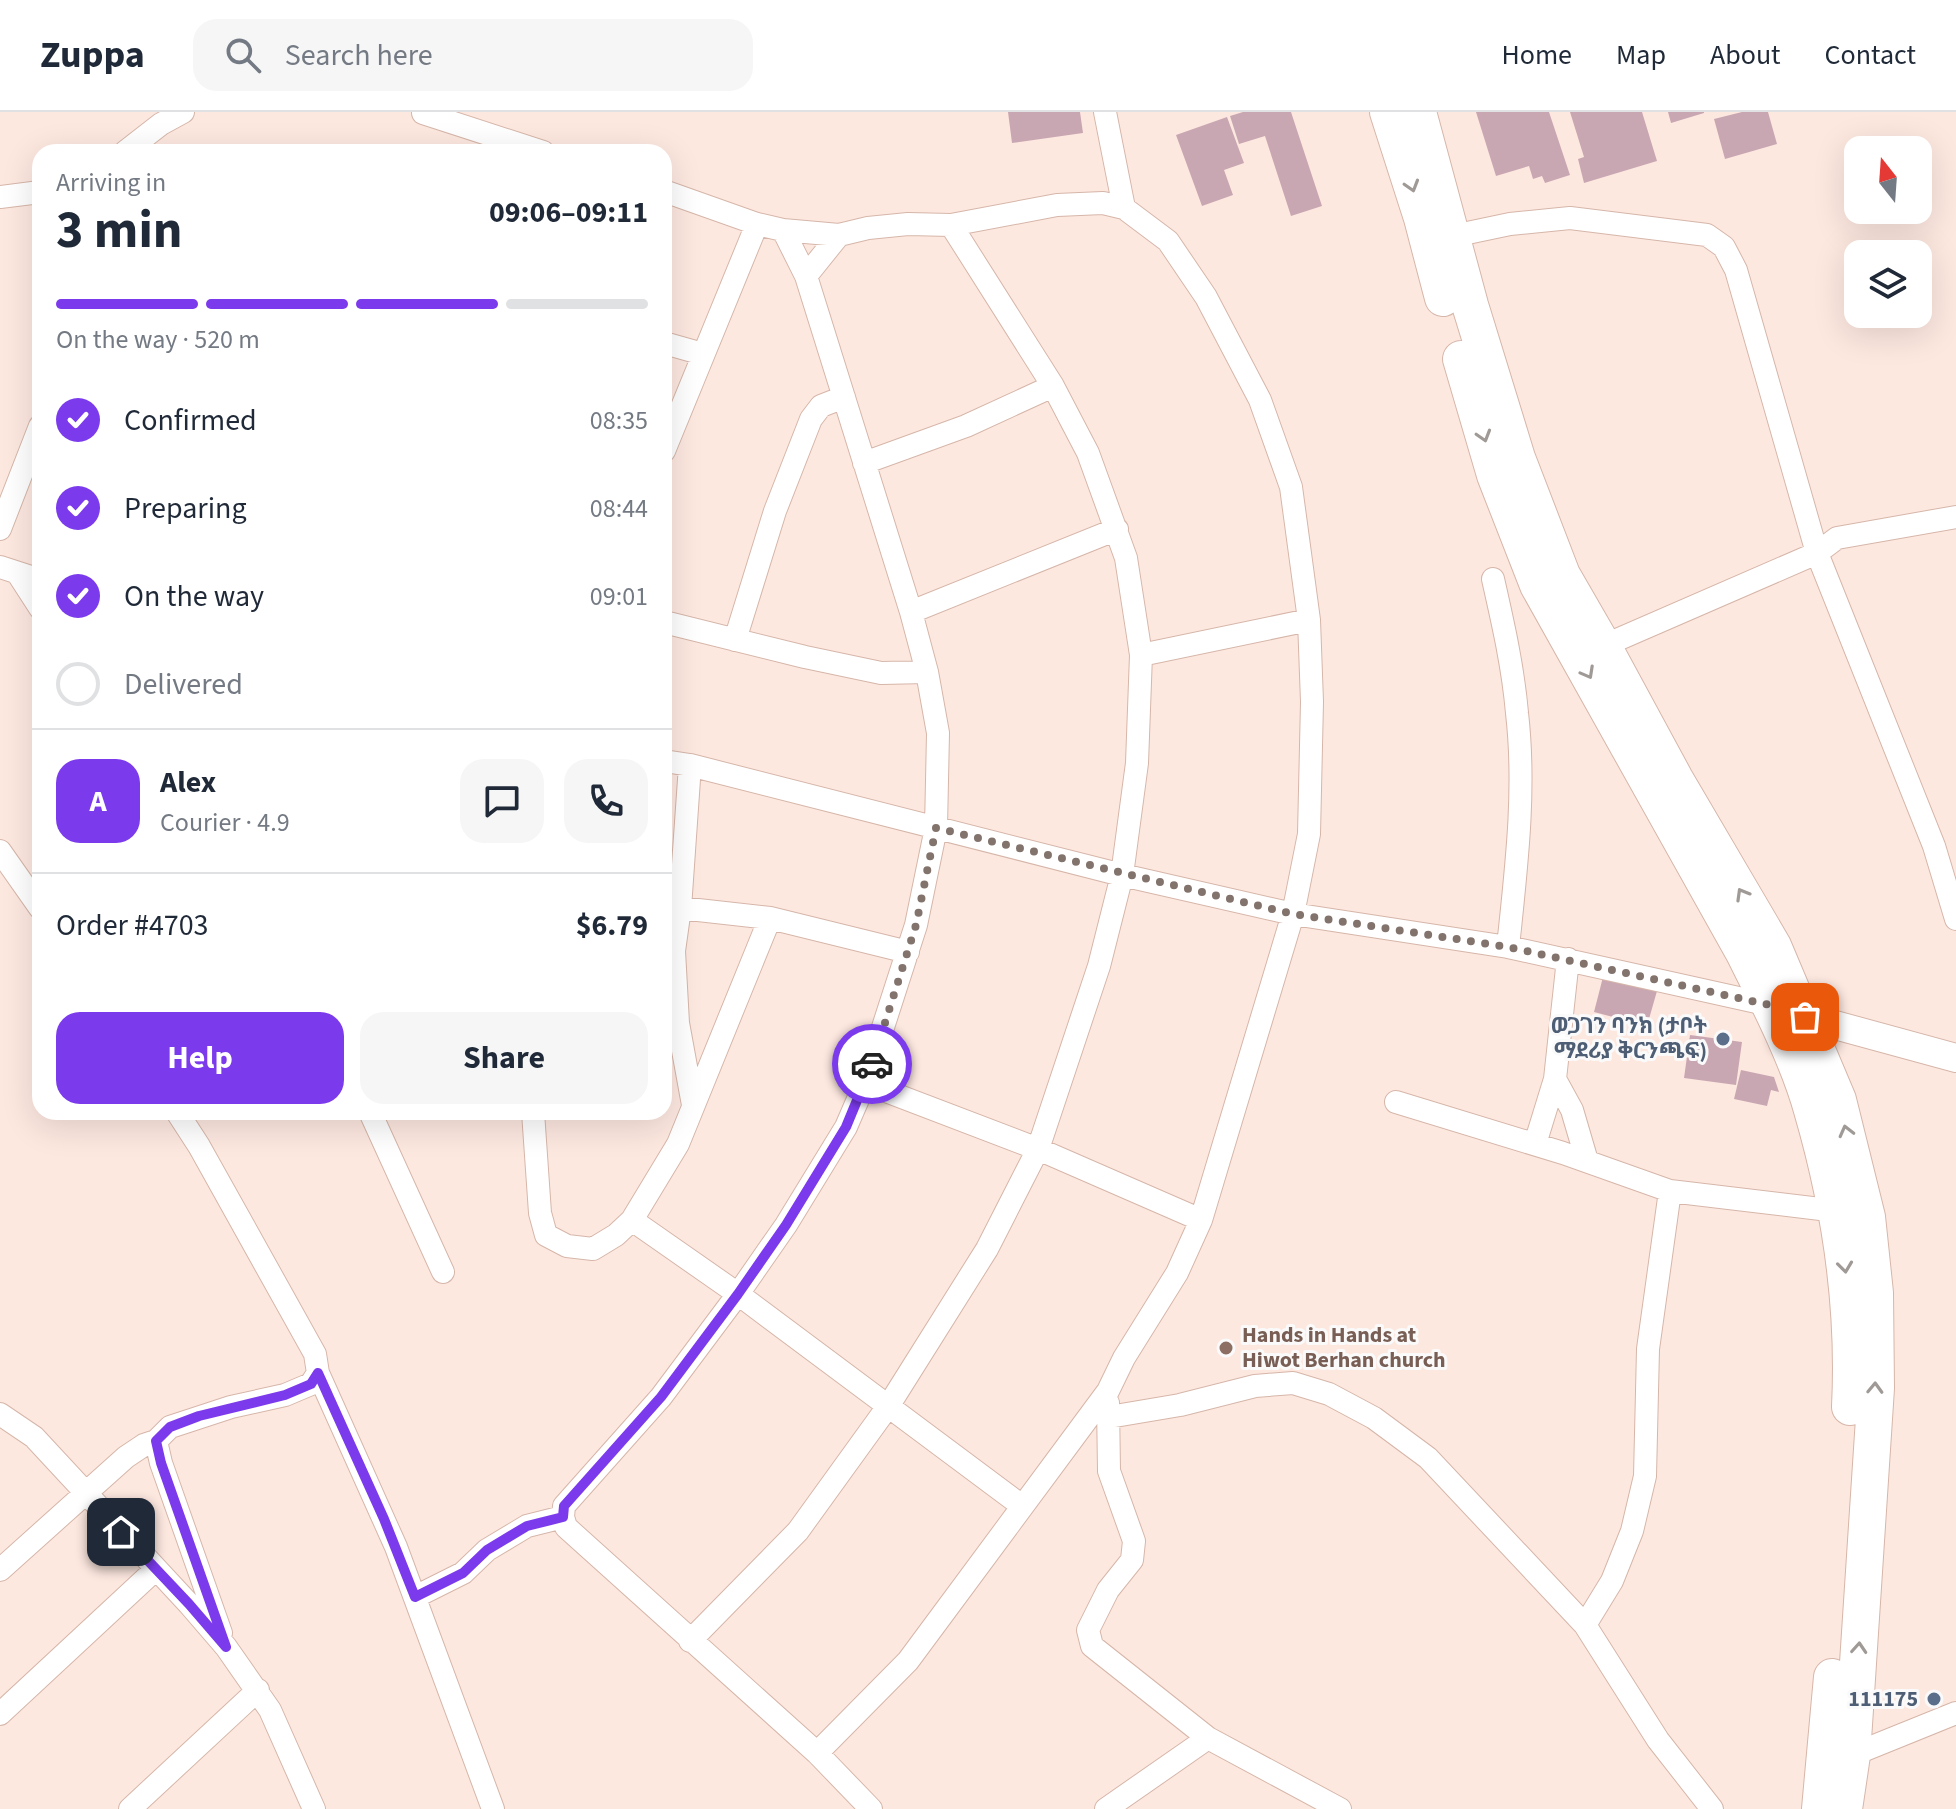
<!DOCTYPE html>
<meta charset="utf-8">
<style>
body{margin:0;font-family:"Source Sans 3","Noto Sans Ethiopic",sans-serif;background:#f6f6f7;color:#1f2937;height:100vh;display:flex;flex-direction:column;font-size:30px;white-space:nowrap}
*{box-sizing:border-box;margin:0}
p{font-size:26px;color:#747a83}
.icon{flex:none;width:44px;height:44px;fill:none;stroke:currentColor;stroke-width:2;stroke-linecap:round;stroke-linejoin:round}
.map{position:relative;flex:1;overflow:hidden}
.sheet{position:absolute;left:32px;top:32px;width:640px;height:976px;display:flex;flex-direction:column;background:#fff;border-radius:24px;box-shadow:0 8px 32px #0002}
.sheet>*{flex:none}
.needle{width:52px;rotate:343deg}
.controls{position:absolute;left:1844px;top:24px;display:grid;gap:16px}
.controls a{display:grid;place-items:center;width:88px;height:88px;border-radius:16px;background:#fff;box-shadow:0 8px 32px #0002;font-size:40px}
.pin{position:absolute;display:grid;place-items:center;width:68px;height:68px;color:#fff;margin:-34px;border-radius:16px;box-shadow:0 4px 12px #0006}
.courier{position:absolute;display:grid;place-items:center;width:80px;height:80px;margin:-40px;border:6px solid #7c3aed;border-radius:50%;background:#fff;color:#222;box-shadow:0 2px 10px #0007}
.overview em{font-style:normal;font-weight:700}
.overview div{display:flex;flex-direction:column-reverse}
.overview{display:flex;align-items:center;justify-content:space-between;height:136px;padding:0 24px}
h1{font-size:52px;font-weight:700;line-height:60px}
.bar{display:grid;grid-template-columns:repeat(4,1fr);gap:12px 8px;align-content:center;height:96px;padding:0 24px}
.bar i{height:10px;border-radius:6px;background:#e0e1e3}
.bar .on{background:#7c3aed}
.bar p{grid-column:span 4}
.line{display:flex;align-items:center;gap:20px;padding:0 24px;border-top:2px solid #e0e1e3}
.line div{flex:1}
.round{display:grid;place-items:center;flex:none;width:84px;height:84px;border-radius:24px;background:#f6f6f7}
ol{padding:0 24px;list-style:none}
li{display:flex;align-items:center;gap:24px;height:88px}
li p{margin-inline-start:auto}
li .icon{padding:8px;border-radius:50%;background:#7c3aed;color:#fff;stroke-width:4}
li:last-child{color:#747a83}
li i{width:44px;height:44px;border:4px solid #e0e1e3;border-radius:50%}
.action{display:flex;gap:16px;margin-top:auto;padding:16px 24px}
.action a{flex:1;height:92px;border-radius:24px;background:#7c3aed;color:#fff;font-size:32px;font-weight:700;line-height:92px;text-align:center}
.action a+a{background:#f6f6f7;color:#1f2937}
header{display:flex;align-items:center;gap:48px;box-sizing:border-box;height:112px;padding:0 40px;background:#fff;border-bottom:2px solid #e0e1e3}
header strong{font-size:38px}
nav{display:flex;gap:44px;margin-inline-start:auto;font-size:28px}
.search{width:560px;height:72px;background:#f6f6f7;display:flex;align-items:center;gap:20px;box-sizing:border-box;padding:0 28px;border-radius:24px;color:#747a83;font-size:30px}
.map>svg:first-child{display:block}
</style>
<header>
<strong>Zuppa</strong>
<div class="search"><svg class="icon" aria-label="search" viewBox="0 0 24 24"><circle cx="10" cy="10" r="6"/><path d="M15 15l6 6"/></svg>Search here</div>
<nav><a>Home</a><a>Map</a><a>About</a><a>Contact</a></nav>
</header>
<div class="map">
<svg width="1956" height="1697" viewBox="0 0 1956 1697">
<rect width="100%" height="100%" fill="#fde8e0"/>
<path fill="#c9a7b2" d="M1008,0H1080L1083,21L1012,31Z
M1243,0H1291L1322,94L1291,104L1265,24L1239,32L1230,4Z
M1476,0H1549L1570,63L1545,71L1542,64L1533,67L1529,54L1496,64Z
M1570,0H1642L1657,49L1584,71L1578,47L1584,45Z
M1668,0H1704V1L1671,11Z
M1742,0H1768L1777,32L1725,47L1714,7Z
M1227,5L1244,51L1224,58L1233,83L1202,94L1176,23Z
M1603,865L1657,879L1647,914L1594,900Z
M1690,923L1742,930L1736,973L1684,966Z
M1741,958L1774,965L1779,980L1771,978L1767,994L1734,987Z"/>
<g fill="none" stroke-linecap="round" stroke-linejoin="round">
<g stroke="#d6b6a9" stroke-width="24">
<path id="minor" d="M1105,0L1124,96
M423,1L543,40
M125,40L161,12L183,0
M664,79L757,112L783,118L839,123L868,116L908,112L951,113L1057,93L1103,91L1124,96L1168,129L1206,185L1260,288L1291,375L1309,508L1312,590L1309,722L1293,802L1201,1108L1177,1161L1124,1246L1108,1279L908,1549L817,1641
M0,85L40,80
M783,118L806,164L911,500L927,560L938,621L936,716L916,813L865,971L846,1015L786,1113L738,1182L661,1285L564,1394L563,1405L566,1415L817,1641L871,1697
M1453,124L1510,112L1570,106L1707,123L1724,135L1736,158L1817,441L1934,734L1956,807
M806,164L839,123
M664,231L703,242
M664,339L757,112
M864,351L966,314L1053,274
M0,417L40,314
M0,455L40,468
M18,462L40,496
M1493,467C1503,511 1513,555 1517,601C1526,679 1516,758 1508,835
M911,500L1117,417
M664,510L805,545L881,561L927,560
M735,528L775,399L811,307L821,294L844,285
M1603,534L1817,441L1837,426L1956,405
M1141,543L1309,508
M664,649L690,653L1122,763L1293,802L1508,835L1770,893
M690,653L680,796L674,839L678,911L693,993
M0,739L40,796
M680,796L770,806L908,840
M1555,967L1572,998L1587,1049
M865,971L1038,1037L1201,1108
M1396,990L1563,1041L1670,1079L1837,1099
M177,1000L199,1034L315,1242L318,1261L396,1435L493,1697
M370,1000L443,1160
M533,1000L540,1101L546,1123L567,1134L593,1137L616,1123L632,1108L678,1032L770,806
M1535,1032L1555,967L1568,847
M632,1108L738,1182L1022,1394
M1108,1291L1109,1359L1134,1429L1132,1448L1108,1478L1088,1518L1092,1534L1208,1626L1340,1697
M0,1302L34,1325L189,1492L226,1535L270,1598L314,1697
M1109,1305L1180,1293L1255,1274L1293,1271L1329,1282L1374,1306L1428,1346L1585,1513L1658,1628L1712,1697
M156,1329L161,1351L221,1521
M0,1458L126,1345L144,1333L156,1329L170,1315L231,1295L285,1283L311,1272L318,1261
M415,1485L463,1461L487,1438L527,1414L563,1405
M1585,1513L1612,1469L1632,1419L1645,1364L1648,1237L1670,1079
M690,1529L798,1419L889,1293L987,1137L1038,1037L1099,854L1122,763L1137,651L1141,543L1126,446L1088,341L1053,274L951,113
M0,1602L156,1457
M1844,1643H1852L1956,1601
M130,1697L258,1578
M1106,1697L1208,1626"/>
</g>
<g stroke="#d6b6a9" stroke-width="30">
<path id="tertiary" d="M1791,901L1956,946"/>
</g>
<g stroke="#d6b6a9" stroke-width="38">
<path id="primary" d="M1388,0L1422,106L1443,186
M1418,0L1470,193L1517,346L1562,463L1603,534L1675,667L1773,834L1838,988L1867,1105L1875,1181L1876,1276L1852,1643L1844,1697
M1461,247L1495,363L1538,473L1744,841C1768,889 1798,947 1812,998C1840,1094 1855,1195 1850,1295
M1820,1697L1832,1565"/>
</g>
<use href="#minor" stroke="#fff" stroke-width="22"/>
<use href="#tertiary" stroke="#fff" stroke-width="28"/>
<use href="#primary" stroke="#fff" stroke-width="36"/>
</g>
<defs><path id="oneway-chevron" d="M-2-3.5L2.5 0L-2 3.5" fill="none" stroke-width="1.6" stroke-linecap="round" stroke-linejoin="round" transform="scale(2)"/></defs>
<g stroke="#a09a97">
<use href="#oneway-chevron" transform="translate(1412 74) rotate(73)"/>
<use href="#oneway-chevron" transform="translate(1484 324) rotate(73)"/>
<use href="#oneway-chevron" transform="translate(1588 561) rotate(61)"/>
<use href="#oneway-chevron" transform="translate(1742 782) rotate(-120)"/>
<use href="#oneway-chevron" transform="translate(1846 1019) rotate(-104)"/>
<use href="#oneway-chevron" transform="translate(1845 1155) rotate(83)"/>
<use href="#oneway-chevron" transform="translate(1875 1276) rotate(-88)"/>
<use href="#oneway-chevron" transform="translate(1859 1536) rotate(-86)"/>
</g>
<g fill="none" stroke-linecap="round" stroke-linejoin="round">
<path stroke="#83736d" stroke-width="8" stroke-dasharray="0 14.4" d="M872,952L916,813L936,716L1293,802L1508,835L1770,893L1805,905"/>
<path stroke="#7c3aed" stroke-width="10" d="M121,1420L189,1492L226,1535L161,1351L156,1329L170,1315L199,1304L285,1283L311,1272L318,1261L384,1407L415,1485L463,1461L487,1438L527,1414L563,1405L564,1394L661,1285L738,1182L786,1113L846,1015L872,952"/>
</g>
<g fill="#5c6f8a" stroke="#fafafa" stroke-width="3">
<circle cx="1723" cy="927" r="8"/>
<circle cx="1934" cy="1587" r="8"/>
</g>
<circle fill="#8d6e63" stroke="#fafafa" stroke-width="3" cx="1226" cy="1236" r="8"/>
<g text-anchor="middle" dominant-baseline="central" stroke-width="6" stroke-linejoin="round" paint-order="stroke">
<g font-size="22" font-weight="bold" fill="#4e5e75" stroke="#fafafa" text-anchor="end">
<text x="1707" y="914">ወጋገን ባንክ (ታቦት<tspan x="1707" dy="25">ማደሪያ ቅርንጫፍ)</tspan></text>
<text x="1918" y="1587">111175</text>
</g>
<g font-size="22" font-weight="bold" fill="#785e54" stroke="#fafafa" text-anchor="start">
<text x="1242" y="1223">Hands in Hands at<tspan x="1242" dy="25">Hiwot Berhan church</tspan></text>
</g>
</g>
</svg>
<div class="controls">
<a><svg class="needle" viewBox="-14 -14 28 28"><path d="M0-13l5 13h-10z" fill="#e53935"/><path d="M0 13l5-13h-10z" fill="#747a83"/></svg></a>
<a><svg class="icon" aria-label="layers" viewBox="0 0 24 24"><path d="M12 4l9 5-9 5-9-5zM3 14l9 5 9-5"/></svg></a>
</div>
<div class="pin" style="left:1805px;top:905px;background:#ea580c"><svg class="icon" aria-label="bag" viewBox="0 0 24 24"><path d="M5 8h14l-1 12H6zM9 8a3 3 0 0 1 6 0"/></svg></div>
<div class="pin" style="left:121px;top:1420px;background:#1f2937"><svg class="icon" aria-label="home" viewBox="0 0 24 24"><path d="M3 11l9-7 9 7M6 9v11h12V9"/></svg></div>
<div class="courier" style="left:872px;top:952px"><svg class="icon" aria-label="car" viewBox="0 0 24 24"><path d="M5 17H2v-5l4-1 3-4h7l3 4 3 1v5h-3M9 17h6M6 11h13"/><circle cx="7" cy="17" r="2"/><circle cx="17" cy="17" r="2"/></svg></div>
<section class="sheet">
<div class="overview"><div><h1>3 min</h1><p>Arriving in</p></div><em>09:06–09:11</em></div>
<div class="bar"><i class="on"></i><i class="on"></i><i class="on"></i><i></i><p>On the way · 520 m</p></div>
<ol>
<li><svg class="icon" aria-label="check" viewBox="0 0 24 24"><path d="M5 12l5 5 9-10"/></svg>Confirmed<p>08:35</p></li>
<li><svg class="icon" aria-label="check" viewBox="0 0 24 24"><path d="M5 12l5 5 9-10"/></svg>Preparing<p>08:44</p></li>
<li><svg class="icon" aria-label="check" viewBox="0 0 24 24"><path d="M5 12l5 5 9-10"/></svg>On the way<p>09:01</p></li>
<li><i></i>Delivered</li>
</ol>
<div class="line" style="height:144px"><b class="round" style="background:#7c3aed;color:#fff">A</b><div><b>Alex</b><p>Courier · 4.9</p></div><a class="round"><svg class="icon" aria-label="chat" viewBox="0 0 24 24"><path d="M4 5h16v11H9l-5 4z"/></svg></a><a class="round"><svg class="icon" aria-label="phone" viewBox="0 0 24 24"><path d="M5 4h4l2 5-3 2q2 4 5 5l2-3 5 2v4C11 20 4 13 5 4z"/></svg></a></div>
<div class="line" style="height:104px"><div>Order #4703</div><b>$6.79</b></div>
<div class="action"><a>Help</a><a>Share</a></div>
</section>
</div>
